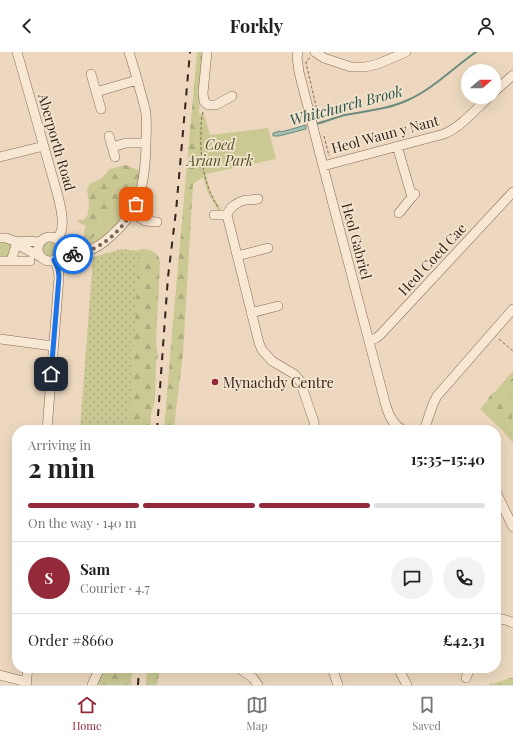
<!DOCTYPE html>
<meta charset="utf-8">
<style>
body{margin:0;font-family:"Playfair Display",serif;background:#f2f2f2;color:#222;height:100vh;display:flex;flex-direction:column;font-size:15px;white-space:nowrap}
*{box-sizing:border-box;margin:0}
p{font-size:13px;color:#767676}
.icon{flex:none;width:22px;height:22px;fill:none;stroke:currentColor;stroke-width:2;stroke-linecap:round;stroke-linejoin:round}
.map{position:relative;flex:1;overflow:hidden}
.details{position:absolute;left:12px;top:373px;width:489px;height:248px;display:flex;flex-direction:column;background:#fff;border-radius:16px;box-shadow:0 4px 16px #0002}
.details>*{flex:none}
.needle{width:26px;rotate:70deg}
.tools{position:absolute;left:461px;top:12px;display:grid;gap:8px}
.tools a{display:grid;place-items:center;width:40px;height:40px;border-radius:50%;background:#fff;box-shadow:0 4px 16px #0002;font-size:20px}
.pin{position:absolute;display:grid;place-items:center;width:34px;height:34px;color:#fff;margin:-17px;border-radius:8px;box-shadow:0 2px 6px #0006}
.courier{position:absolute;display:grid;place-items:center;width:40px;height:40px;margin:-20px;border:3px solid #1a73e8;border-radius:50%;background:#fff;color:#222;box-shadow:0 1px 5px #0007}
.overview em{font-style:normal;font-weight:700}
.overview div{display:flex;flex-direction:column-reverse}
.overview{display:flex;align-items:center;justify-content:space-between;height:68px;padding:0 16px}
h1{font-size:26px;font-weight:700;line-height:30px}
.bar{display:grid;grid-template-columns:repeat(4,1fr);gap:6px 4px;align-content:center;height:48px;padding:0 16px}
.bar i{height:5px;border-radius:3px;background:#e0e0e0}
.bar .current{background:#932939}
.bar p{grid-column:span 4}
.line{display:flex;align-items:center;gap:10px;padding:0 16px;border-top:1px solid #e0e0e0}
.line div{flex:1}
.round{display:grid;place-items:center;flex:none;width:42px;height:42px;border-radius:21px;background:#f2f2f2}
header{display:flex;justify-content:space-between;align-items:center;height:52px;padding:0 16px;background:#fff;font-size:18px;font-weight:700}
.dock{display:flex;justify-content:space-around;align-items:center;height:56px;border-top:1px solid #e0e0e0;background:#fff;font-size:11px;color:#767676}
.dock a{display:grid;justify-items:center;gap:2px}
.dock .current{color:#932939}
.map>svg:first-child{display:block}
</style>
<header><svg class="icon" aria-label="back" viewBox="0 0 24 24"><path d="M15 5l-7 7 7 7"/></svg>Forkly<svg class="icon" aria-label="person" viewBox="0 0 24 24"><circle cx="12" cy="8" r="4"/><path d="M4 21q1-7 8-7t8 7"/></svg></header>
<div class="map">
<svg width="513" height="633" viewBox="0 0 513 633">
<defs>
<pattern id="forest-firs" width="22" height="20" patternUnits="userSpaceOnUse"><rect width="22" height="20" fill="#cac893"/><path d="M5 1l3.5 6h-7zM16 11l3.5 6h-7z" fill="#aeac7e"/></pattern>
<pattern id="garden-dots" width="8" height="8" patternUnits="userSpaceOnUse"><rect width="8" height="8" fill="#cac893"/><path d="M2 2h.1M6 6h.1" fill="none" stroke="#aeac7e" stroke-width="1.8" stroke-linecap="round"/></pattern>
</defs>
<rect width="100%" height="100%" fill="#edd8bf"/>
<path fill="#cac893" d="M199,62H204L210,83L268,76L276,107L206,122L210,140L221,158L219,159L209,143L203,125L193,132Z
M131,132H134L137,135C132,160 105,190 81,196L96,183L97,177L100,172L101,162L103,159H114L123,155V145L125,143L131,141Z
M0,189L11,192V193L10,205L0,206Z
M43 197a7 7 0 1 1 14 0a7 7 0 1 1-14 0Z
M513,319V391L503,379L480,357Z"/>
<path fill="url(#forest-firs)" d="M197,0H204L193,132L183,302L176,357L174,378H164L172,282Z
M126,113L138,118L146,130L136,137V135L134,132H131V141L130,143H125L123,145V155L119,160L103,159L101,162L100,172L97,177L96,183L81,196L74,198L70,196L69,194H77L85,182L84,180L86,174L80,171L77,168H84L88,162L89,153L87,138L90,132L102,126L110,117Z
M141,197C150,197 158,200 160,209L156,290L158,305L156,310L155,348L151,363L150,378H121L122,339L132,325L130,320L135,200Z
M511,333L513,335L512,341L506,348C513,356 513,371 513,383C498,378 505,366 498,357L496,356L493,358L490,355L488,347C492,339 495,341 501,338C505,336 507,334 511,333Z
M103,616H135L134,621C130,624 131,628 132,633H94Z
M147,616H160L157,633H146Z
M510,626H513V633H489L491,631L493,632Z"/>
<path fill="url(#garden-dots)" d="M122,197L139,199L129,378H80L93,205Z"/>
<path fill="#a2bfb2" stroke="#6a8c7e" d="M306,73V77L279,84H273V81L280,79L281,80Z"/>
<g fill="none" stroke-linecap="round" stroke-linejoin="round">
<path stroke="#6a8c7e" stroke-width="2" d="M316,72C326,69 335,66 345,63C366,59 389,57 408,48C433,37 453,16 476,0"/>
<g stroke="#856958" stroke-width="10">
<path id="minor" d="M17,0L56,137C59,148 66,171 60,182C59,184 57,185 56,187
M207,0L203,41L204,49L208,53H216L232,44
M298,0L297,5L299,20L323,114L386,354C389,364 393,373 403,378
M315,0L324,6L351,15H365L378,12L406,0
M91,22L101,57
M96,40L137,28
M494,40L513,23
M109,84L115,105
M397,94L412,145
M112,95L126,91H146
M0,105L44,94
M323,114L444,82C462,74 475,58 489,45
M258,147C254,148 249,148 245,148C237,150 229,156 227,163L259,291L262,298L272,309L294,322L300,329L314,370L315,378
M131,160L145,169L157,170
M399,161L412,145L415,142
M214,163H227
M38 197a12 12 0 1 1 24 0a12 12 0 1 1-24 0Z
M0,186H6L17,190L22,195L41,205
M17,190L24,189L41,190
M61,200C82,204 96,198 111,184C141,158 145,130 146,93C146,83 147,72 146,62C145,54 142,46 140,38C137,26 133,13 129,0
M237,204L268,196
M0,209H30
M11,209L17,190
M251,261L278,254
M0,287L53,294
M369,289L376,286L380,283L513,140
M47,378L59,225L58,217L54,208
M424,378L433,352L437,344L513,257
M496,440L513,475
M496,566L506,568L513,571
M239,616L253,626L258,633
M332,616L338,633
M398,616L407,633
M0,623L27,630
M466,626L470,616
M26,633L28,616
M92,633L100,616"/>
</g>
<path stroke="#856958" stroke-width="1" stroke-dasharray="3 2" stroke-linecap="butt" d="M310,6L307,8L306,11L317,58
M203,60C201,67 201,75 201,82C200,108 204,133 218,155
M324,84L329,104
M499,287L513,299
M511,329L513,327"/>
<use href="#minor" stroke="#f8e7d2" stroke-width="9"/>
<path stroke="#34241c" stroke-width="2" stroke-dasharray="7 7" stroke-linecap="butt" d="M157,378L168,225L176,159L190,0
M138,633L139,616"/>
</g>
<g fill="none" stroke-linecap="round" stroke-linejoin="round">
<path stroke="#756355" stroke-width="4" stroke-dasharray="0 7.2" d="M73,202C95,201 116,184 128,166C131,162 133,156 136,152"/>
<path stroke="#1a73e8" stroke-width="5" d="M51,322L59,225L58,217L54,208L60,203L61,200L73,202"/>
</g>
<circle fill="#932939" stroke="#f4e4ce" stroke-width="1.5" cx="215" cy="330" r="4"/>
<g text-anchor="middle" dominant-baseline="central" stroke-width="3.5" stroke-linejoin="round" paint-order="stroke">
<g font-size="14" fill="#34241c" stroke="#f4e4ce">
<text transform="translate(385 82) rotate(-15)">Heol Waun y Nant</text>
<text transform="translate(57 90) rotate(74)">Aberporth Road</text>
<text transform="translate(357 189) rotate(75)">Heol Gabriel</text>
<text transform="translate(432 207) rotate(-47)">Heol Coed Cae</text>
</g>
<g font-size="14" font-style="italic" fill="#4c5123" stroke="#f4e4ce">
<text x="220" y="92">Coed<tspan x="220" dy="16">Arian Park</tspan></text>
</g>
<g font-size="14" fill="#34241c" stroke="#f4e4ce" text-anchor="start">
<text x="223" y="330">Mynachdy Centre</text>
</g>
<g font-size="15" font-style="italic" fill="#2b544b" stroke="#f4e4ce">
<text transform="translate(346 53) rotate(-15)">Whitchurch Brook</text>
</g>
</g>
</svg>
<div class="tools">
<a><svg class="needle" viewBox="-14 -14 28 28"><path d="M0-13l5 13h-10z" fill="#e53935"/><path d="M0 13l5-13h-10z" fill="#767676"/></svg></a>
</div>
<div class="pin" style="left:136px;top:152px;background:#ea580c"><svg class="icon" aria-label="bag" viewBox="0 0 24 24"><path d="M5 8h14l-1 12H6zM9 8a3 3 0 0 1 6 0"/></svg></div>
<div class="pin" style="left:51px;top:322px;background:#1f2937"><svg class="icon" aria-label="home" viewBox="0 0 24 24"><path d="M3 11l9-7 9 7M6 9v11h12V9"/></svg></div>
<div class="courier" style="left:73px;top:202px"><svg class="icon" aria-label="bike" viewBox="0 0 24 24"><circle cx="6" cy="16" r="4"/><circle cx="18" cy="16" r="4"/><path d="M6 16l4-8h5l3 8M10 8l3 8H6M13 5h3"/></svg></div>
<section class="details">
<div class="overview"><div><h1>2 min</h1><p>Arriving in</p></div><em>15:35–15:40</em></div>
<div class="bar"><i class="current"></i><i class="current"></i><i class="current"></i><i></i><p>On the way · 140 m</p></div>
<div class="line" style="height:72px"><b class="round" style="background:#932939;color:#fff">S</b><div><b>Sam</b><p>Courier · 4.7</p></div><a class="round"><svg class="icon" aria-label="chat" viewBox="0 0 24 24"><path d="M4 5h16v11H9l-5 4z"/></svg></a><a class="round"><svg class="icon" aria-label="phone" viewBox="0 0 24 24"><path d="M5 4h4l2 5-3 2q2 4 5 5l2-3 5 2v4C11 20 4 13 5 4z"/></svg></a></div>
<div class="line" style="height:52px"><div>Order #8660</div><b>£42.31</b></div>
</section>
</div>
<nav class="dock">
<a class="current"><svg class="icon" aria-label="home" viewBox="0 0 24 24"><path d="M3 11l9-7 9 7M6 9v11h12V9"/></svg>Home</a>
<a><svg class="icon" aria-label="map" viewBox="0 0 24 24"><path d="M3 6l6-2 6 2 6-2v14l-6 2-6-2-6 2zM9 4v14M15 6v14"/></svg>Map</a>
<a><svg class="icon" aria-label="saved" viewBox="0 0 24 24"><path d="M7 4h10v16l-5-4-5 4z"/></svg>Saved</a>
</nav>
